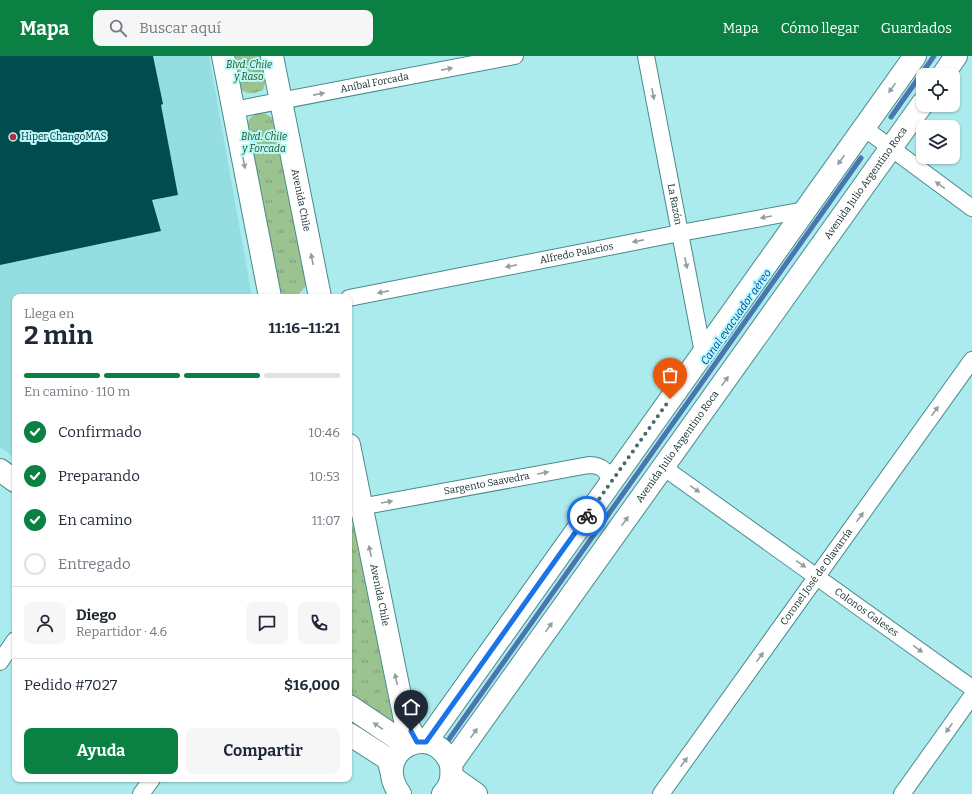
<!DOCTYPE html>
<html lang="es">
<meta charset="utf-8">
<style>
body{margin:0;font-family:Bitter,serif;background:#f6f6f7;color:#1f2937;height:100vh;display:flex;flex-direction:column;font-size:15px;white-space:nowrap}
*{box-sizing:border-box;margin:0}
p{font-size:13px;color:#747a83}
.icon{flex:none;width:22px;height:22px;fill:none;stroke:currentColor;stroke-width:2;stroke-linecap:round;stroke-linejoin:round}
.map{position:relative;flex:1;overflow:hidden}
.panel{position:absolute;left:12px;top:238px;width:340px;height:488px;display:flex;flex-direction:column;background:#fff;border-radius:8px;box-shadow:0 1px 3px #0004}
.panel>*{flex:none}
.controls{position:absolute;left:916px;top:12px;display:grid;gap:8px}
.controls a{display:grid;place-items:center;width:44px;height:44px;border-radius:8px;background:#fff;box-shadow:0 1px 3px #0004;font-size:20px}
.pin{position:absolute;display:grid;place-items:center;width:34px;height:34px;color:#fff;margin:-41px -17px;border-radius:50% 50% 50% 0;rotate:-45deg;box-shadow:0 0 4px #0007}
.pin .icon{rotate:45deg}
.courier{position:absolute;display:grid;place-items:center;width:40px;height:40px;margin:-20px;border:3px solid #1a73e8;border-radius:50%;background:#fff;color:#222;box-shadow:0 1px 5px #0007}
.overview em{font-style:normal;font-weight:700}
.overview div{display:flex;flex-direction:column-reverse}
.overview{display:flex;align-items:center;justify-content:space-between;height:68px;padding:0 12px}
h1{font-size:26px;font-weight:700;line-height:30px}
.bar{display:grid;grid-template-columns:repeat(4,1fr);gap:6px 4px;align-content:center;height:48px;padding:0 12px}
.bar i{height:5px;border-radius:3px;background:#e0e1e3}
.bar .selected{background:#0b8043}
.bar p{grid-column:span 4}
.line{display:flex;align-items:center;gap:10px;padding:0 12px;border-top:1px solid #e0e1e3}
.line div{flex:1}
.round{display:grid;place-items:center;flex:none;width:42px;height:42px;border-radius:8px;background:#f6f6f7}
ol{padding:0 12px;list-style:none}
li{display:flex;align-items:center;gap:12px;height:44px}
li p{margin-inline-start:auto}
li .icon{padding:4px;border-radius:50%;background:#0b8043;color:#fff;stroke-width:4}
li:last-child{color:#747a83}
li i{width:22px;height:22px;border:2px solid #e0e1e3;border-radius:50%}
.cta{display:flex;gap:8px;margin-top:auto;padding:8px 12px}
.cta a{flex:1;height:46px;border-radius:8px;background:#0b8043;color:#fff;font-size:16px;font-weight:700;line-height:46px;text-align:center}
.cta a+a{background:#f6f6f7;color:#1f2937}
header{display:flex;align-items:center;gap:24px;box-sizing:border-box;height:56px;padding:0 20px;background:#0b8043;color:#fff}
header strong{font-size:19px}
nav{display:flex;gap:22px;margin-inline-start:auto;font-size:14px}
.search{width:280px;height:36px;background:#f6f6f7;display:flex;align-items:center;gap:10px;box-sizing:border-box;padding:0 14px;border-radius:8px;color:#747a83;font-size:15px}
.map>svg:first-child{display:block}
</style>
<header>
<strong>Mapa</strong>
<div class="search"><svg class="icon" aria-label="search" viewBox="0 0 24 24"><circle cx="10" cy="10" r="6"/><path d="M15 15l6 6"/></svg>Buscar aquí</div>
<nav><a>Mapa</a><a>Cómo llegar</a><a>Guardados</a></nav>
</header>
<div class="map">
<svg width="972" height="738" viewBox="0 0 972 738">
<defs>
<pattern id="park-tufts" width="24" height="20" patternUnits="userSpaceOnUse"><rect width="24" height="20" fill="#9ac390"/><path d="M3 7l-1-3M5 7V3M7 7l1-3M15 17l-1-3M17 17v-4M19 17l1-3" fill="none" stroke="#7c9e76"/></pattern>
</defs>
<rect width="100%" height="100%" fill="#abebee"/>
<path fill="#94dee1" d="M0,0H209L252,241H15V402L0,391Z"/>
<path fill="url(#park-tufts)" d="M231,0H262L266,24L263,34C251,39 247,38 237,31Z
M257,58H266L274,63L306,230L297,240C287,242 283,239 277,231L246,74C248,66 249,60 257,58Z
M349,465L354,472L394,669L349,643Z"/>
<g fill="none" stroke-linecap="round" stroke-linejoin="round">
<path stroke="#4a76b0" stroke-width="5" d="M891,61L934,0
M447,686L861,102"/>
</g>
<path fill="#004c4f" d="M0,0H153L163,48L161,49L178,139L152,144L161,175L0,209Z"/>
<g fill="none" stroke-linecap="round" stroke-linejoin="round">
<g stroke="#4b898c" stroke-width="18">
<g id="street">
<path id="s1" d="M646,0L703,297"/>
<path id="s2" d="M233,54L515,0"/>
<path d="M864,72L972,152"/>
<path id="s3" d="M349,242L680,177L805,154"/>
<path id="s4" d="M663,411L972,632"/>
<path id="s5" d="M349,453L589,409C602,409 611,416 608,430"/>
<path d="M0,606L15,584"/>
<path d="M141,738L152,723"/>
<path id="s6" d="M661,738L972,304"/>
<path d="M902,738L972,640"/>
</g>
</g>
<g stroke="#4b898c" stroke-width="24">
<g id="secondary">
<path d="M223,0L270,241"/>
<path id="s7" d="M272,0L320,241"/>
<path d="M943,19L956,0"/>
<path id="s8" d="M349,389L405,664L417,686"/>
<path d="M0,414L15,425"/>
<path d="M349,650L407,689"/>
<path d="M349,678L388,703L391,714"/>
<path d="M426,686L915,0"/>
<path d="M452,721L476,738"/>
<path d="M400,738C370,696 431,662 451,708"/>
<path id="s9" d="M443,738C452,729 452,720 451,708L923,47"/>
</g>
</g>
<use href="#street" stroke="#fff" stroke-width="16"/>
<use href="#secondary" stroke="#fff" stroke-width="22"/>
</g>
<defs><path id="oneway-solid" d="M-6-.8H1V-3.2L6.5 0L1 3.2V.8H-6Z"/></defs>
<g fill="#929e9f">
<use href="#oneway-solid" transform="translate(447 13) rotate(-11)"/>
<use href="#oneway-solid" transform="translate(892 32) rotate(125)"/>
<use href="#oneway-solid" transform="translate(319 38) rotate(-11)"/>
<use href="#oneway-solid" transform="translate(653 38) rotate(79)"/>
<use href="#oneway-solid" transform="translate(841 104) rotate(126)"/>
<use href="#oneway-solid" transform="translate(244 107) rotate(79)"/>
<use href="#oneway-solid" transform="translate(940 129) rotate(-144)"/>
<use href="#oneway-solid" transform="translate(766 161) rotate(170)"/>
<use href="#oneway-solid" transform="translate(638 185) rotate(169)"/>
<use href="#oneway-solid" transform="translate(312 203) rotate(-101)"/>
<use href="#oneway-solid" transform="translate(686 207) rotate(79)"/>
<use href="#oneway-solid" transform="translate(511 210) rotate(169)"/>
<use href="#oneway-solid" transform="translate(383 236) rotate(169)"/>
<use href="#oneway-solid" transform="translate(725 325) rotate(-54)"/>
<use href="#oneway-solid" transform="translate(935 355) rotate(-54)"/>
<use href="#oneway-solid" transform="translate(543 417) rotate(-10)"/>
<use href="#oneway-solid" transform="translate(695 433) rotate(35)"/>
<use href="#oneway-solid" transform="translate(387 446) rotate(-10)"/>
<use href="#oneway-solid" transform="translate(860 461) rotate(-54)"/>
<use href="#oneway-solid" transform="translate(625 465) rotate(-55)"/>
<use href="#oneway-solid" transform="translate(370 495) rotate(-102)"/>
<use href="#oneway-solid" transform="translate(801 508) rotate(35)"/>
<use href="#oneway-solid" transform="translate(549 571) rotate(-55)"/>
<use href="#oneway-solid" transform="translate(918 593) rotate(36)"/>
<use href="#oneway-solid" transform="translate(760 601) rotate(-54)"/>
<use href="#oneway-solid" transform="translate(396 623) rotate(-102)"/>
<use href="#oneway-solid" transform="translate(378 670) rotate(-146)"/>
<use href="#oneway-solid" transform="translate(949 672) rotate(125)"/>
<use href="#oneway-solid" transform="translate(474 677) rotate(-55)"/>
<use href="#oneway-solid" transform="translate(684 706) rotate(-54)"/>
</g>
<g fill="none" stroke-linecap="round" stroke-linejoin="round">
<path stroke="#446c6e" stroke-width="4" stroke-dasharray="0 7.2" d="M587,460L670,343"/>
<path stroke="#1a73e8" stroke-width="5" d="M411,675L417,686H426L587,460"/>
</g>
<circle fill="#b9283b" stroke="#b8f9fc" stroke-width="1.5" cx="13" cy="81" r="4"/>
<g text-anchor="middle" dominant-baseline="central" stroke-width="4" stroke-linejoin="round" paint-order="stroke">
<g font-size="10" font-style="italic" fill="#255118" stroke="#b8f9fc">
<text x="249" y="9">Blvd. Chile<tspan x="249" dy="12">y Raso</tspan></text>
<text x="264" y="81">Blvd. Chile<tspan x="264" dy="12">y Forcada</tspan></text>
</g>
<g font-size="10" fill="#0d2829" stroke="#b8f9fc">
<text stroke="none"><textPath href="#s2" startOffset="144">Aníbal Forcada</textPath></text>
<text stroke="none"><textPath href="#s9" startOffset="746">Avenida Julio Argentino Roca</textPath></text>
<text stroke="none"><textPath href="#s7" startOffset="147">Avenida Chile</textPath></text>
<text stroke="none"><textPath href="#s1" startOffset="151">La Razón</textPath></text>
<text stroke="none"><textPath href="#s3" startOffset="232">Alfredo Palacios</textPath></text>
<text stroke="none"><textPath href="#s9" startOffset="422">Avenida Julio Argentino Roca</textPath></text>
<text stroke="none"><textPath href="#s5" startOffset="140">Sargento Saavedra</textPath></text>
<text stroke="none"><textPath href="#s6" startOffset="267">Coronel José de Olavarría</textPath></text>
<text stroke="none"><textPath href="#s8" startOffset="153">Avenida Chile</textPath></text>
<text stroke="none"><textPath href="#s4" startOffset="250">Colonos Galeses</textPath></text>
</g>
<g font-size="10" fill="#0d2829" stroke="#b8f9fc" text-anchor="start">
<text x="21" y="81">Hiper ChangoMAS</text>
</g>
<g font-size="11" font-style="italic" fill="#0246a5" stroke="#b8f9fc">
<text transform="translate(736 261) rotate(-55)">Canal evacuador aéreo</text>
</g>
</g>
</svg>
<div class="controls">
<a><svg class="icon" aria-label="locate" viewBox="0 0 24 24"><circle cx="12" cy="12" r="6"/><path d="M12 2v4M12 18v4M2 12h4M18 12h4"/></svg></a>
<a><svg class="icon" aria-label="layers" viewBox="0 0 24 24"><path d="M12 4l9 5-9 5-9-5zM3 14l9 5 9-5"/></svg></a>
</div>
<div class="pin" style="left:670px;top:343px;background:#ea580c"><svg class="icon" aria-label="bag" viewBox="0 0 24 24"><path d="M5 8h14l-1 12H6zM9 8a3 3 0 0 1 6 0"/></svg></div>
<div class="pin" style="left:411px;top:675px;background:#1f2937"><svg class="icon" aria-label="home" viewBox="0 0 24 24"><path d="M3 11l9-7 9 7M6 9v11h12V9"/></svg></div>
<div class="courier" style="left:587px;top:460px"><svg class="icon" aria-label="bike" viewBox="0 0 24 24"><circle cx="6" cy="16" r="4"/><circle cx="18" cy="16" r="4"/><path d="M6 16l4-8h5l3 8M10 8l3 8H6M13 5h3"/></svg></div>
<section class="panel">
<div class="overview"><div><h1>2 min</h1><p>Llega en</p></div><em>11:16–11:21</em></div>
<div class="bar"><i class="selected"></i><i class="selected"></i><i class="selected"></i><i></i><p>En camino · 110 m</p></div>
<ol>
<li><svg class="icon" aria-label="check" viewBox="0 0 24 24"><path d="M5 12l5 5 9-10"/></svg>Confirmado<p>10:46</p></li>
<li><svg class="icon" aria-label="check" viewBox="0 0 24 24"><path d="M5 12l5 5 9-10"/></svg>Preparando<p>10:53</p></li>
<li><svg class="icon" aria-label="check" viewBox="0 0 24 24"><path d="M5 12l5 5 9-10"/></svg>En camino<p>11:07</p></li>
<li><i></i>Entregado</li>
</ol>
<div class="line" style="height:72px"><a class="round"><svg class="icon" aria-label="person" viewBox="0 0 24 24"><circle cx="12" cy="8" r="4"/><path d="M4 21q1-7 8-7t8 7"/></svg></a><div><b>Diego</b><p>Repartidor · 4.6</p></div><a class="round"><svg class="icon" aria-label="chat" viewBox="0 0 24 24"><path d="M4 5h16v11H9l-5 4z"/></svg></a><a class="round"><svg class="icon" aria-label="phone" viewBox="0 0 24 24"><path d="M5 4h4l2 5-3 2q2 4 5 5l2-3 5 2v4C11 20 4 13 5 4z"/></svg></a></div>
<div class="line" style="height:52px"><div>Pedido #7027</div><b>$16,000</b></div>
<div class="cta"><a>Ayuda</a><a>Compartir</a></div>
</section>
</div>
